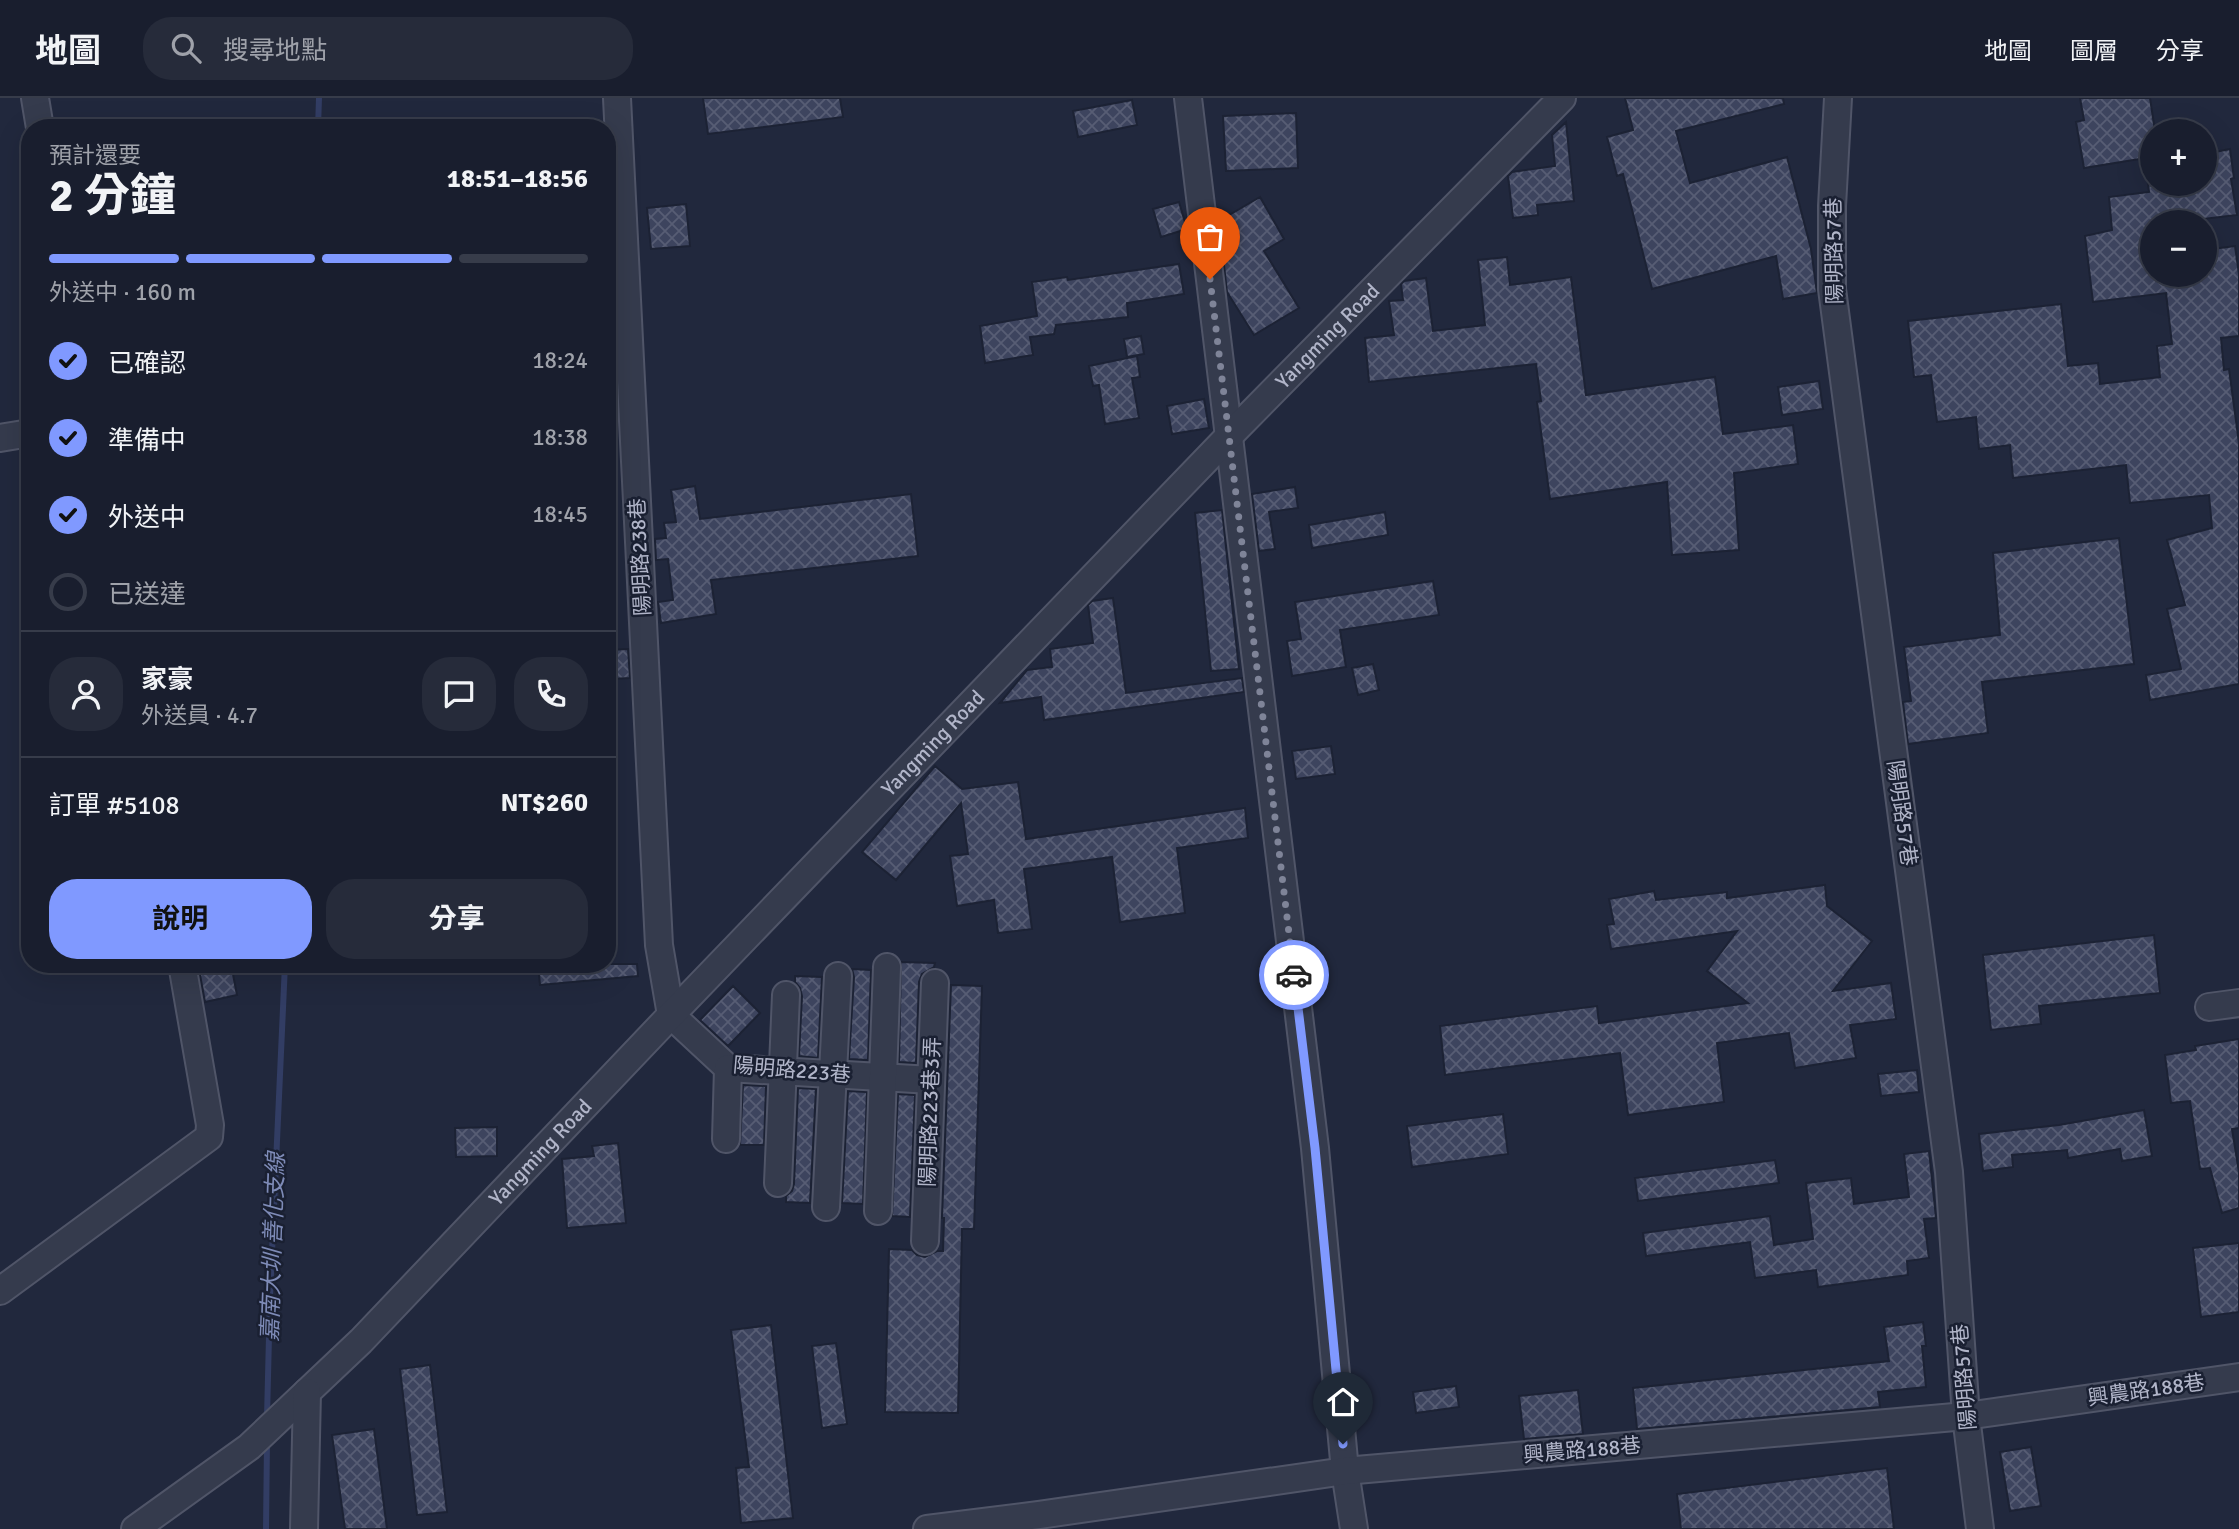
<!DOCTYPE html>
<html lang="zh-TW">
<meta charset="utf-8">
<style>
body{margin:0;font-family:Signika,"Noto Sans TC",sans-serif;background:#262b3a;color:#f1f3f6;height:100vh;display:flex;flex-direction:column;font-size:26px;white-space:nowrap}
*{box-sizing:border-box;margin:0}
p{font-size:23px;color:#9fa2aa}
.icon{flex:none;width:38px;height:38px;fill:none;stroke:currentColor;stroke-width:2;stroke-linecap:round;stroke-linejoin:round}
.map{position:relative;flex:1;overflow:hidden}
.drawer{position:absolute;left:21px;top:21px;width:595px;height:854px;display:flex;flex-direction:column;background:#191e2e;border-radius:28px;box-shadow:0 7px 28px #0002,0 0 0 2px #373c4a}
.drawer>*{flex:none}
.tools{position:absolute;left:2140px;top:21px;display:grid;gap:14px}
.tools a{display:grid;place-items:center;width:77px;height:77px;border-radius:50%;background:#191e2e;box-shadow:0 7px 28px #0002,0 0 0 2px #373c4a;font-size:35px}
.pin{position:absolute;display:grid;place-items:center;width:60px;height:60px;color:#fff;margin:-72px -30px;border-radius:50% 50% 50% 0;rotate:-45deg;box-shadow:0 0 7px #0007}
.pin .icon{rotate:45deg}
.courier{position:absolute;display:grid;place-items:center;width:70px;height:70px;margin:-35px;border:5px solid #8099ff;border-radius:50%;background:#fff;color:#222;box-shadow:0 2px 9px #0007}
.overview em{font-style:normal;font-weight:700}
.overview div{display:flex;flex-direction:column-reverse}
.overview{display:flex;align-items:center;justify-content:space-between;height:119px;padding:0 28px}
h1{font-size:46px;font-weight:700;line-height:52px}
.bar{display:grid;grid-template-columns:repeat(4,1fr);gap:10px 7px;align-content:center;height:84px;padding:0 28px}
.bar i{height:9px;border-radius:5px;background:#373c4a}
.bar .selected{background:#8099ff}
.bar p{grid-column:span 4}
.line{display:flex;align-items:center;gap:18px;padding:0 28px;border-top:2px solid #373c4a}
.line div{flex:1}
.round{display:grid;place-items:center;flex:none;width:74px;height:74px;border-radius:28px;background:#262b3a}
ol{padding:0 28px;list-style:none}
li{display:flex;align-items:center;gap:21px;height:77px}
li p{margin-inline-start:auto}
li .icon{padding:7px;border-radius:50%;background:#8099ff;color:#111;stroke-width:4}
li:last-child{color:#9fa2aa}
li i{width:38px;height:38px;border:4px solid #373c4a;border-radius:50%}
.action{display:flex;gap:14px;margin-top:auto;padding:14px 28px}
.action a{flex:1;height:80px;border-radius:28px;background:#8099ff;color:#111;font-size:28px;font-weight:700;line-height:80px;text-align:center}
.action a+a{background:#262b3a;color:#f1f3f6}
header{display:flex;align-items:center;gap:42px;box-sizing:border-box;height:98px;padding:0 35px;background:#191e2e;border-bottom:2px solid #373c4a}
header strong{font-size:33px}
nav{display:flex;gap:38px;margin-inline-start:auto;font-size:24px}
.search{width:490px;height:63px;background:#262b3a;display:flex;align-items:center;gap:18px;box-sizing:border-box;padding:0 24px;border-radius:28px;color:#9fa2aa;font-size:26px}
.map>svg:first-child{display:block}
</style>
<header>
<strong>地圖</strong>
<div class="search"><svg class="icon" aria-label="search" viewBox="0 0 24 24"><circle cx="10" cy="10" r="6"/><path d="M15 15l6 6"/></svg>搜尋地點</div>
<nav><a>地圖</a><a>圖層</a><a>分享</a></nav>
</header>
<div class="map">
<svg width="2239" height="1431" viewBox="0 0 2239 1431">
<defs>
<pattern id="building-cross-hatch" width="8" height="8" patternUnits="userSpaceOnUse" patternTransform="scale(1.75)"><rect width="8" height="8" fill="#3d445e"/><path d="M0 0l8 8M0 8l8-8" fill="none" stroke="#575d74"/></pattern>
</defs>
<rect width="100%" height="100%" fill="#21283d"/>
<g fill="none" stroke-linecap="round" stroke-linejoin="round">
<path stroke="#323d64" stroke-width="6" d="M318,30L319,0
M267,1319L270,1198L285,866
M266,1431L267,1344"/>
</g>
<path fill="url(#building-cross-hatch)" stroke="#1c2234" stroke-width="2" d="M703,0H840L843,19L708,36Z
M1625,0H1783L1784,6L1676,33L1690,85L1787,59L1811,151L1817,195L1783,201L1776,158L1652,191L1623,76L1617,78L1607,39L1633,32Z
M2080,0H2150L2155,33H2152V59L2084,70L2076,24L2084,22Z
M1132,2L1137,27L1078,39L1073,13Z
M1296,15L1298,70L1226,73L1223,18Z
M1566,24L1574,103L1537,107L1538,117L1513,120L1508,78L1512,74L1555,68L1552,37Z
M2230,51L2234,80L2231,81L2237,117L2178,124H2152V177H2205V152L2235,148L2239,176V238L2221,240L2224,272L2229,271L2239,345V586L2150,602L2146,577L2181,571L2167,511L2185,507L2167,442L2212,430L2209,397L2130,405L2126,367L2013,380L2010,347L1979,351L1976,319L1937,324L1931,277L1914,279L1908,223L2061,206L2068,268L2098,265L2100,286L2160,279L2157,248L2172,246L2166,195L2093,204L2085,138L2112,132L2109,99L2149,94L2148,86H2205V56Z
M1260,99L1284,141L1264,153L1299,210L1254,237L1227,194L1219,123Z
M1179,104L1187,131L1161,139L1153,111Z
M686,106L690,148L651,151L647,110Z
M1507,159L1510,187L1571,179L1586,297L1715,279L1723,336L1793,327L1798,366L1734,375L1739,452L1672,457L1667,384L1550,401L1537,304L1541,303L1536,266L1369,284L1365,240L1394,237L1389,203L1403,202L1401,186L1404,183L1426,180L1433,233L1485,227L1478,162Z
M1179,166L1184,196L1127,205L1128,219L1056,227L1054,236L1030,239L1033,257L985,265L980,228L1037,218L1032,184L1067,179L1068,182Z
M1141,238L1144,256L1127,259L1124,241Z
M1137,258L1140,279L1132,280L1139,320L1105,326L1099,287L1093,288L1089,268Z
M1819,283L1823,311L1782,317L1778,289Z
M1204,301L1209,330L1172,336L1167,308Z
M695,388L700,421L911,396L918,458L711,482L716,516L661,525L658,504L673,502L668,461L656,462L655,441L666,440L664,425L676,424L671,392Z
M1295,389L1298,410L1269,414L1275,451L1259,453L1252,396Z
M1222,412L1239,571L1211,573L1195,415Z
M1385,414L1388,437L1312,450L1309,427Z
M2119,440L2134,566L1982,584L1988,635L1908,646L1903,604L1911,603L1904,549L2000,537L1993,455Z
M1433,483L1439,517L1340,532L1346,569L1292,578L1287,543L1301,541L1295,504Z
M1113,500L1126,595L1242,580L1244,594L1044,622L1041,599L1000,605L1027,572L1052,569L1050,551L1093,545L1088,507L1092,503Z
M628,551L630,580L611,581L609,552Z
M1373,566L1379,592L1358,597L1352,570Z
M1331,648L1335,676L1296,681L1292,653Z
M935,668L962,691L1018,684L1026,741L1245,710L1248,740L1177,750L1185,815L1120,824L1112,759L1024,771L1032,831L998,835L994,802L957,808L950,758L968,756L961,705L896,782L862,754Z
M1825,787L1827,808L1872,843L1833,893L1891,885L1896,921L1850,927L1856,960L1795,970L1789,935L1717,945L1724,1004L1628,1017L1620,955L1445,977L1440,928L1597,908L1599,925L1748,905L1707,873L1737,833L1611,851L1607,827L1614,826L1609,801L1654,793L1656,802L1727,794V800Z
M2154,837L2160,895L2039,908L2041,926L1991,932L1983,857Z
M901,864L935,865L934,869L922,876L919,884L916,965L899,964Z
M198,866H231L237,897L205,904Z
M538,866H637L638,878L540,887Z
M852,871L871,872L868,962L849,961L854,879Z
M795,878L822,879L818,960L799,958L802,898L800,890L795,884Z
M951,887L982,888L974,1131H962L958,1315L885,1314L889,1151L912,1152L917,1157L925,1159L937,1153H943L944,1120H942Z
M733,888L760,915L728,948L700,922Z
M2239,941V1030L2232,1031L2239,1074V1110L2222,1115L2210,1070L2200,1071L2190,1003L2171,1005L2165,957L2196,952L2195,948Z
M1917,972L1919,994L1881,998L1878,976Z
M743,987L766,988L764,1047H740Z
M798,990L816,991L810,1105L786,1104V1098L792,1093L794,1086Z
M848,993L867,994L863,1106L842,1105Z
M898,996L915,997L910,1119L892,1118Z
M2144,1012L2152,1058L2122,1063L2120,1051L2068,1060L2067,1052L2012,1057L2013,1069L1983,1073L1979,1036L2059,1027Z
M1503,1016L1508,1056L1412,1069L1407,1028Z
M497,1029V1058L456,1059L455,1030Z
M618,1045L626,1125L567,1130L562,1061L594,1058L592,1048Z
M1929,1053L1936,1120L1924,1121L1929,1160L1907,1163L1908,1177L1818,1189L1816,1172L1755,1180L1750,1144L1646,1158L1643,1135L1770,1118L1774,1147L1813,1141L1806,1085L1851,1080L1854,1106L1909,1099L1904,1056Z
M1775,1062L1779,1085L1638,1103L1635,1080Z
M2239,1145V1214L2201,1219L2193,1150Z
M1923,1224L1926,1248H1922L1926,1289L1878,1294L1880,1309L1637,1331L1633,1290L1889,1263L1884,1229Z
M771,1227L793,1420L741,1425L736,1370L749,1369L731,1232Z
M836,1245L847,1326L822,1330L812,1248Z
M430,1267L447,1414L417,1417L400,1271Z
M1456,1288L1459,1309L1416,1315L1413,1294Z
M1578,1292L1583,1336L1524,1341L1519,1298Z
M374,1331L387,1431H345L332,1337Z
M2031,1349L2041,1408L2010,1413L2000,1354Z
M1887,1370L1894,1431H1681L1677,1396Z"/>
<g fill="none" stroke-linecap="round" stroke-linejoin="round">
<g stroke="#505568" stroke-width="30">
<g id="minor">
<path d="M35,0L40,30"/>
<path d="M617,0L659,847L671,917L728,970L931,982"/>
<path d="M1188,0L1315,1050L1345,1373L1354,1431"/>
<path d="M1838,0L1832,108V191L1949,1074L1966,1318L1980,1431"/>
<path d="M0,340L30,335"/>
<path d="M2209,909L2239,905"/>
<path d="M726,1041L728,970"/>
<path d="M778,1085L786,897"/>
<path d="M826,1109L838,878"/>
<path d="M878,1113L887,869"/>
<path d="M925,1143L935,885"/>
<path d="M0,1193L209,1039L210,1027L182,866"/>
<path id="s1" d="M135,1431L249,1349L361,1243L671,917L1230,337L1562,0"/>
<path d="M304,1431L307,1294"/>
<path d="M927,1431L1039,1417L1345,1373L1966,1318L2239,1279"/>
</g>
</g>
<use href="#minor" stroke="#353b4d" stroke-width="26"/>
</g>
<g fill="none" stroke-linecap="round" stroke-linejoin="round">
<path stroke="#7f8498" stroke-width="7" stroke-dasharray="0 12.6" d="M1210,181L1294,877"/>
<path stroke="#8099ff" stroke-width="9" d="M1294,877L1315,1050L1343,1346"/>
</g>
<g text-anchor="middle" dominant-baseline="central" stroke-width="5" stroke-linejoin="round" paint-order="stroke">
<g font-size="21" fill="#b1b5c9" stroke="#1a2032">
<text transform="translate(1834 153) rotate(-91)">陽明路57巷</text>
<text stroke="none"><textPath href="#s1" startOffset="1689">Yangming Road</textPath></text>
<text transform="translate(640 459) rotate(-93)">陽明路238巷</text>
<text stroke="none"><textPath href="#s1" startOffset="1122">Yangming Road</textPath></text>
<text transform="translate(1902 715) rotate(82)">陽明路57巷</text>
<text transform="translate(792 972) rotate(5)">陽明路223巷</text>
<text transform="translate(930 1014) rotate(-88)">陽明路223巷3弄</text>
<text stroke="none"><textPath href="#s1" startOffset="555">Yangming Road</textPath></text>
<text transform="translate(1964 1279) rotate(-95)">陽明路57巷</text>
<text transform="translate(2146 1292) rotate(-8)">興農路188巷</text>
<text transform="translate(1582 1352) rotate(-5)">興農路188巷</text>
</g>
<g font-size="23" font-style="italic" fill="#7e8bb7" stroke="#1a2032">
<text transform="translate(273 1149) rotate(-88)">嘉南大圳 善化支線</text>
</g>
</g>
</svg>
<div class="tools">
<a>+</a>
<a>−</a>
</div>
<div class="pin" style="left:1210px;top:181px;background:#ea580c"><svg class="icon" aria-label="bag" viewBox="0 0 24 24"><path d="M5 8h14l-1 12H6zM9 8a3 3 0 0 1 6 0"/></svg></div>
<div class="pin" style="left:1343px;top:1346px;background:#1f2937"><svg class="icon" aria-label="home" viewBox="0 0 24 24"><path d="M3 11l9-7 9 7M6 9v11h12V9"/></svg></div>
<div class="courier" style="left:1294px;top:877px"><svg class="icon" aria-label="car" viewBox="0 0 24 24"><path d="M5 17H2v-5l4-1 3-4h7l3 4 3 1v5h-3M9 17h6M6 11h13"/><circle cx="7" cy="17" r="2"/><circle cx="17" cy="17" r="2"/></svg></div>
<section class="drawer">
<div class="overview"><div><h1>2 分鐘</h1><p>預計還要</p></div><em>18:51–18:56</em></div>
<div class="bar"><i class="selected"></i><i class="selected"></i><i class="selected"></i><i></i><p>外送中 · 160 m</p></div>
<ol>
<li><svg class="icon" aria-label="check" viewBox="0 0 24 24"><path d="M5 12l5 5 9-10"/></svg>已確認<p>18:24</p></li>
<li><svg class="icon" aria-label="check" viewBox="0 0 24 24"><path d="M5 12l5 5 9-10"/></svg>準備中<p>18:38</p></li>
<li><svg class="icon" aria-label="check" viewBox="0 0 24 24"><path d="M5 12l5 5 9-10"/></svg>外送中<p>18:45</p></li>
<li><i></i>已送達</li>
</ol>
<div class="line" style="height:126px"><a class="round"><svg class="icon" aria-label="person" viewBox="0 0 24 24"><circle cx="12" cy="8" r="4"/><path d="M4 21q1-7 8-7t8 7"/></svg></a><div><b>家豪</b><p>外送員 · 4.7</p></div><a class="round"><svg class="icon" aria-label="chat" viewBox="0 0 24 24"><path d="M4 5h16v11H9l-5 4z"/></svg></a><a class="round"><svg class="icon" aria-label="phone" viewBox="0 0 24 24"><path d="M5 4h4l2 5-3 2q2 4 5 5l2-3 5 2v4C11 20 4 13 5 4z"/></svg></a></div>
<div class="line" style="height:91px"><div>訂單 #5108</div><b>NT$260</b></div>
<div class="action"><a>說明</a><a>分享</a></div>
</section>
</div>
